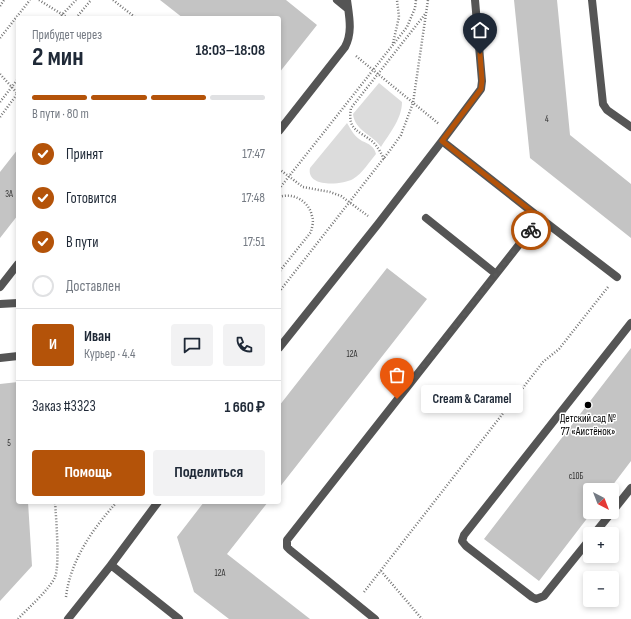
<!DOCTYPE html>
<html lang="ru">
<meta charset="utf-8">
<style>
body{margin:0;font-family:"Sofia Sans Condensed",sans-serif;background:#f2f2f3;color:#1f2937;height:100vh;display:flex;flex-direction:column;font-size:15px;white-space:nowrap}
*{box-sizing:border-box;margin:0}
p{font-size:13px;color:#747a83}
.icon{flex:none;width:22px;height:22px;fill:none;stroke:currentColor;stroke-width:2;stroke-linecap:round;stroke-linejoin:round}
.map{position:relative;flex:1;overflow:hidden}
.panel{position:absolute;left:16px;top:16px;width:265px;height:488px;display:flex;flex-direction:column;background:#fff;border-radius:4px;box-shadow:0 2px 6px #0003}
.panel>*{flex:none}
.needle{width:26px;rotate:138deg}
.tools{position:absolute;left:583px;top:483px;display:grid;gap:8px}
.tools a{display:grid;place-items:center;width:36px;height:36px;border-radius:4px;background:#fff;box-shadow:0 2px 6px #0003;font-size:20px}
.pin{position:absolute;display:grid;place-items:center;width:34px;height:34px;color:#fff;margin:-41px -17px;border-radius:50% 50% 50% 0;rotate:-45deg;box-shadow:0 0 4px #0007}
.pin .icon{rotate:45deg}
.courier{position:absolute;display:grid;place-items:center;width:40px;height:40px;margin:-20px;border:3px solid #b45309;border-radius:50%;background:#fff;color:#222;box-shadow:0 1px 5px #0007}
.bubble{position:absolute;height:28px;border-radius:4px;background:#fff;box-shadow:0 2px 6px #0003;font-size:13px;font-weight:700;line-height:28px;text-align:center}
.overview em{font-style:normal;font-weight:700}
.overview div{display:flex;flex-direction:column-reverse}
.overview{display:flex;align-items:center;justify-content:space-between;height:68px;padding:0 16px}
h1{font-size:26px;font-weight:700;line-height:30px}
.bar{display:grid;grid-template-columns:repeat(4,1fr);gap:6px 4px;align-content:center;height:48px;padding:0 16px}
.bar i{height:5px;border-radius:3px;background:#e0e1e3}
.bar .selected{background:#b45309}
.bar p{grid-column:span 4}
.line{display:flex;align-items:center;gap:10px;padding:0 16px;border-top:1px solid #e0e1e3}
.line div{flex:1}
.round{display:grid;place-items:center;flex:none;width:42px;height:42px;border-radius:4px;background:#f2f2f3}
ol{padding:0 16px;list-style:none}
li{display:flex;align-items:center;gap:12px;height:44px}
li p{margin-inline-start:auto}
li .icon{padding:4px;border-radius:50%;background:#b45309;color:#fff;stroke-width:4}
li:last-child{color:#747a83}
li i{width:22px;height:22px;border:2px solid #e0e1e3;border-radius:50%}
.primary-button{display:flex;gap:8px;margin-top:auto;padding:8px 16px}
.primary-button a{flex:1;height:46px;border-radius:4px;background:#b45309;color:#fff;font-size:16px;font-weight:700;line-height:46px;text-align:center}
.primary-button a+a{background:#f2f2f3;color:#1f2937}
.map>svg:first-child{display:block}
</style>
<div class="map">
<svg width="631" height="619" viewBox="0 0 631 619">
<rect width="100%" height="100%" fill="#fff"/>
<path fill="#dcdcdc" d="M379,83L402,102C402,119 389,134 381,147C372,134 355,131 353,114Z
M347,123C351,130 355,137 362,141C369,144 374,146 376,154C369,162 363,173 353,179C342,185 306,188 310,168Z"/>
<path fill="#c4c4c4" d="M160,0H286L317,25L279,73V18H183Z
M514,0H557L570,135L631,184V238L530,158Z
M18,149V215L0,238V172Z
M387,268L427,299L279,488V406Z
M631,348V461L609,490H590V512H592L539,581L484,539Z
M18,382V502H28L32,566L0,601V384Z
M204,502H268L227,554L310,619H229L194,592L177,537Z"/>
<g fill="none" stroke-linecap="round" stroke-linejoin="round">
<path stroke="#777" stroke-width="2.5" stroke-dasharray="1 2" stroke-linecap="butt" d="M39,0L68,18
M113,0L136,18
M0,6L4,0
M59,18L76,0
M76,18L91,0
M0,38L30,0
M393,43L399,17L397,0
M356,56L439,124
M0,74L18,94
M0,102L18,79
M0,117L18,93
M384,159C381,153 378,147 373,142C359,130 347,131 351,108L426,13
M279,169L303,187L330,192L341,196L368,216
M279,189L407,27L415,8L416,0
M279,197C293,192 309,201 312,216C314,221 312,227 311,232L279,272
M279,292L391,149L401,135L413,103L428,0
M381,571L422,619
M364,592L543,362L559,349L608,287
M66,597C70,561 93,528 117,502
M18,619C28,608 49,590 55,577C60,565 56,517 55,502"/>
<path stroke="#555" stroke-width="8" d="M337,0L348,9
M592,0L603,104L607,110L631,127
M279,131L345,47C353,32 349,16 347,0
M442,141L481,89L482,81L475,0
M426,218L496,274
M540,218L617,277
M0,287L18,264
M0,304L18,303
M279,348L378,224L442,141L540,218L287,540V547L290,550L375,619
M0,358L18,356
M158,502L111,565L179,619
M612,512L631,488
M594,534L612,512
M590,539L544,596L536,599L532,597L466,546L462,541L464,535L631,323
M68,619L111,565"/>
</g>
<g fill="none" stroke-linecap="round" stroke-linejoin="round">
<path stroke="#595959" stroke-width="4" stroke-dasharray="0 7.2" d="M397,399L531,230"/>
<path stroke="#b45309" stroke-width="5" d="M480,54L482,81L481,89L442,141L540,218L531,230"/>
</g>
<circle fill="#000" stroke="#fff" stroke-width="1.5" cx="588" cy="405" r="4"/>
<g text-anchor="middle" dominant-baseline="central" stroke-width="3" stroke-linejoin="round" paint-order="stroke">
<g font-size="9" fill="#313131">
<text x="547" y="119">4</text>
<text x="9" y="194">3А</text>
<text x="352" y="354">12А</text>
<text x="9" y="443">5</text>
<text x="576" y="476">с10Б</text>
<text x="220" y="573">12А</text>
</g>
<g font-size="11" fill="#000" stroke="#fff">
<text x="588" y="418">Детский сад №<tspan x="588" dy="13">77 «Аистёнок»</tspan></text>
</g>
</g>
</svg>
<div class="tools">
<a><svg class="needle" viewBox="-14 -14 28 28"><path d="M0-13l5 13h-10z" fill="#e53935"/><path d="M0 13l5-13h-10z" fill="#747a83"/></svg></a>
<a>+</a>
<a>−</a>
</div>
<div class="pin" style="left:397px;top:399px;background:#ea580c"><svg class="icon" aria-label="bag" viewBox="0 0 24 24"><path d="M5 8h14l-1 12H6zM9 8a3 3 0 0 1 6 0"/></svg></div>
<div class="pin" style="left:480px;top:54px;background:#1f2937"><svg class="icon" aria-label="home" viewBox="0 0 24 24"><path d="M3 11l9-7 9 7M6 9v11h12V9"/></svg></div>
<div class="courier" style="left:531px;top:230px"><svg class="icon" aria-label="bike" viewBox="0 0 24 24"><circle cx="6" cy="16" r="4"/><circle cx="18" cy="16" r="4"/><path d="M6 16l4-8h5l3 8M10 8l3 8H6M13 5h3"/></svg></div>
<div class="bubble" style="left:421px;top:385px;width:102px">Cream &amp; Caramel</div>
<section class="panel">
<div class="overview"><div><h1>2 мин</h1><p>Прибудет через</p></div><em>18:03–18:08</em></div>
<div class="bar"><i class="selected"></i><i class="selected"></i><i class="selected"></i><i></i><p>В пути · 80 m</p></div>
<ol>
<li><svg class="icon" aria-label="check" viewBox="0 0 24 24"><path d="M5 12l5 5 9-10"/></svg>Принят<p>17:47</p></li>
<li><svg class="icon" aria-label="check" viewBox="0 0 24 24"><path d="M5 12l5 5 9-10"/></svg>Готовится<p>17:48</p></li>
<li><svg class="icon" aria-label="check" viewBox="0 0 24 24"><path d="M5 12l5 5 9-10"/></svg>В пути<p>17:51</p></li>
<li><i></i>Доставлен</li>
</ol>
<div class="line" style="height:72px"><b class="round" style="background:#b45309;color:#fff">И</b><div><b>Иван</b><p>Курьер · 4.4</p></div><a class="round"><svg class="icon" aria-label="chat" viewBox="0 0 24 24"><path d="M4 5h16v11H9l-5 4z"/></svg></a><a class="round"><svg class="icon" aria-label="phone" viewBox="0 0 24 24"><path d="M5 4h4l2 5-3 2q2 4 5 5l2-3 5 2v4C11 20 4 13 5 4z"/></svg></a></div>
<div class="line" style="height:52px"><div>Заказ #3323</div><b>1 660 ₽</b></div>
<div class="primary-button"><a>Помощь</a><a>Поделиться</a></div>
</section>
</div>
